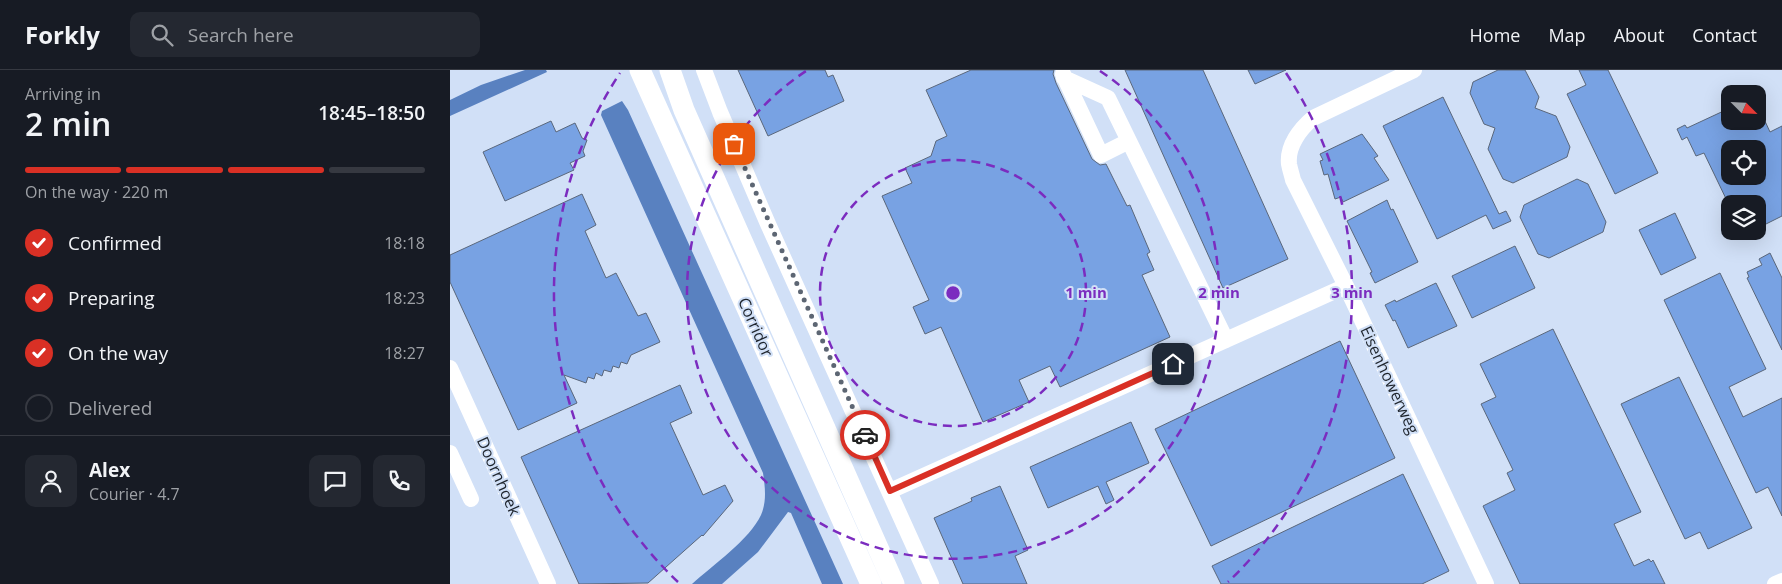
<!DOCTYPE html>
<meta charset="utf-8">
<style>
body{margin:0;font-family:"Open Sans",sans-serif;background:#242831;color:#f1f3f6;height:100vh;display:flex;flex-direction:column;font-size:19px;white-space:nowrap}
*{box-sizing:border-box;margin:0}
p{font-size:16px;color:#9ea1a6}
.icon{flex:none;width:28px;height:28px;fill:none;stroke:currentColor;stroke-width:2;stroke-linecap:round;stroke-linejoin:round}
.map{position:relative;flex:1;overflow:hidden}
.sheet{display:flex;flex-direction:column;background:#171b24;width:450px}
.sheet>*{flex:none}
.needle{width:32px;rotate:114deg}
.fabs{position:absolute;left:1271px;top:15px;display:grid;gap:10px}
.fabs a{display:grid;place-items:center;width:45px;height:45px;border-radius:10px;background:#171b24;box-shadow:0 5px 20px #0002;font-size:25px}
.pin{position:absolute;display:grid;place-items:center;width:42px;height:42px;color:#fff;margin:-21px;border-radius:10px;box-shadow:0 2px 8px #0006}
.courier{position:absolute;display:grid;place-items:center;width:50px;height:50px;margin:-25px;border:4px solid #d93025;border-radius:50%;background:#fff;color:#222;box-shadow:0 1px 6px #0007}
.headline em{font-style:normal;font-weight:600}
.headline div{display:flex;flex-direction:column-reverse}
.headline{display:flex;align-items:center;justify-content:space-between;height:85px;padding:0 25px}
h1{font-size:32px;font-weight:600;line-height:38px}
.bar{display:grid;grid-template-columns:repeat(4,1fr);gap:8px 5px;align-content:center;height:60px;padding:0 25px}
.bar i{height:6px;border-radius:4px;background:#363941}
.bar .selected{background:#d93025}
.bar p{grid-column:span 4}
.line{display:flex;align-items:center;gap:12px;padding:0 25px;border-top:1px solid #363941}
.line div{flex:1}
.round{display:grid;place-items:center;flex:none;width:52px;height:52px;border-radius:10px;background:#242831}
ol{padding:0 25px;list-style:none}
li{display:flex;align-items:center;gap:15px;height:55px}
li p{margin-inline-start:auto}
li .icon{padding:5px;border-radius:50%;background:#d93025;color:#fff;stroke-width:4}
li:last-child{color:#9ea1a6}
li i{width:28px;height:28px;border:2px solid #363941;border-radius:50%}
header{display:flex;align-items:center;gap:30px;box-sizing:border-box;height:70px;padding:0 25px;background:#171b24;border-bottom:1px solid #363941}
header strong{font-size:24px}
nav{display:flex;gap:28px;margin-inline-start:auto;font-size:18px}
.search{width:350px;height:45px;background:#242831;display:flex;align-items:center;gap:12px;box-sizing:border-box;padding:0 18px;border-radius:10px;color:#9ea1a6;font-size:19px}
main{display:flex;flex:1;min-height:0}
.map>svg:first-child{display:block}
</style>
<header>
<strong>Forkly</strong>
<div class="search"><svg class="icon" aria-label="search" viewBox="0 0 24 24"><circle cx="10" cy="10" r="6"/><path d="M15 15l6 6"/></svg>Search here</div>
<nav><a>Home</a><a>Map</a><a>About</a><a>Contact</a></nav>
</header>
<main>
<section class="sheet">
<div class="headline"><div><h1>2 min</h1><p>Arriving in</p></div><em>18:45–18:50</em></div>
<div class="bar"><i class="selected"></i><i class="selected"></i><i class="selected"></i><i></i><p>On the way · 220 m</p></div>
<ol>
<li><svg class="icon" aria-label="check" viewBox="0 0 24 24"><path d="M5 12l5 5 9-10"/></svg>Confirmed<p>18:18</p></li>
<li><svg class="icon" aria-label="check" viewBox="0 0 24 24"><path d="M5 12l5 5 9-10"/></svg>Preparing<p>18:23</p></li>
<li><svg class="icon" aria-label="check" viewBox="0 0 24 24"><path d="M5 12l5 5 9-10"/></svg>On the way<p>18:27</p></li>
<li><i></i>Delivered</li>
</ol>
<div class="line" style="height:90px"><a class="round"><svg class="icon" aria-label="person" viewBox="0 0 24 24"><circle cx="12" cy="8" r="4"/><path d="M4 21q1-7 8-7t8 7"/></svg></a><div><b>Alex</b><p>Courier · 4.7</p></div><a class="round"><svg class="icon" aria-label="chat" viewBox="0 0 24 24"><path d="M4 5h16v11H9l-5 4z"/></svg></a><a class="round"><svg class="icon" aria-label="phone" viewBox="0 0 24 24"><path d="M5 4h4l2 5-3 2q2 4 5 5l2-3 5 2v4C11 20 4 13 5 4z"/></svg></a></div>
</section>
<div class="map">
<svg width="1332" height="514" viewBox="0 0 1332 514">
<rect width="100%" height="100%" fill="#d1e0f7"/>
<path fill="#5981c0" d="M75,0H96L97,2L0,46V30L31,15Z
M172,31L178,40L393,514H372L341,443L338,442L308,482L272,514H242C262,496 300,469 311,445C317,431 315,417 313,403L151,45L152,41Z"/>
<path fill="#78a2e3" stroke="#5a677b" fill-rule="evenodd" d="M288,0H375L378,7L383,5L394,31L318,66Z
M521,0H604L603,4L606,13L642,89L650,95L656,94L677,136L680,135L700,182L697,184L704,200L692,205L720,267L610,317L600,296L569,310L579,332L533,352L491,257L475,264L463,237L479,230L432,126L462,113L455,98L481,86L486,71L497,66L476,20Z
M675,0H753L838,189L773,218Z
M798,0H836L805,14Z
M1048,0H1075L1089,27L1085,38L1106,46L1120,77L1117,87L1063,113L1053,109L1038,79L1045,58L1034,54L1020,23L1023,12Z
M1129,0H1158L1208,103L1165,124L1117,24L1136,15Z
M993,27L1049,144L1056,141L1061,151L1043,159L1036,145L987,169L933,56Z
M1308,36L1320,62L1332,56V146L1308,158V134H1283L1280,128V137L1254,83L1246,86L1237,67L1232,70L1227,59L1235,55L1237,58L1280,38V51H1308ZM1280,79H1308V106H1280Z
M101,51L106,62L125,53L132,68L137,70L133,81L135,86L120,93L124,100L55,131L33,82Z
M912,64L928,86L924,88L939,110L893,132L891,127L885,129L878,104L874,105L870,91L873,90L870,84Z
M1127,109L1138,114L1156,152L1153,162L1099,188L1088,184L1070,147L1074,135Z
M132,124L146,155L135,161L156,208L166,203L188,246L196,243L210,272L181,285L177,294L171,292L169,298L163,296L161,302L154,300L152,306L146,303L144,309L138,307L136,313L114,305L127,333L68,360L0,212V185Z
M937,130L941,140L943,139L968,192L925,213L920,203L922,202L897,151Z
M1225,143L1246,188L1211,205L1189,160Z
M1065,176L1085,218L1022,248L1002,206Z
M1320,183L1332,208V280L1297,208L1299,207L1297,202L1312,195L1309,189Z
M1270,203L1316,299L1279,317L1293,347L1332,328V446L1318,417L1306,423L1214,230Z
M986,213L1007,256L958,278L945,250L943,251L935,235L945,230L946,232Z
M1103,259L1191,442L1164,454L1184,496L1199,489L1201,492L1203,490L1215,514H1070L1033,436L1065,420L1057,403L1063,400L1031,334L1046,327L1030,294Z
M890,271L945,388L761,476L705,359Z
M1229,307L1302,458L1258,479L1250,462L1235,469L1171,334Z
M230,315L242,343L220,353L253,425L275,415L283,431L253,466L252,465L198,513L129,514L71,387Z
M681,352L699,393L656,412L664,430L656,434L648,416L598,438L580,397Z
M953,404L999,501L972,514H771L762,496Z
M550,416L578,480L565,486L577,514H513L484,448L522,431L521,428Z"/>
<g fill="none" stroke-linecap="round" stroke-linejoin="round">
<path stroke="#fff" stroke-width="16" d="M254,0L270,42L318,154L481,514
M964,0L863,48C850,59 837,76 839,94C840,100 842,105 843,110L896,216L1036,514
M613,4L651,85L679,71
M614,8L658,28L776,270
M0,298L98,514
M0,383L21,429
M440,421L896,216
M1325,514L1332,511"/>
<path stroke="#fff" stroke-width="21" d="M190,0L421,514
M220,0L234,40L444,514"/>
</g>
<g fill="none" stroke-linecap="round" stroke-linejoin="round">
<path stroke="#5d6673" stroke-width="5" stroke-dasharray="0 9" d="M284,74L415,365"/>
<path stroke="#d93025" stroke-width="6" d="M415,365L440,421L723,294"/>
</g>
<g fill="none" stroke="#7b2cbf" stroke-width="2.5" stroke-dasharray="9 6">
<circle cx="503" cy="223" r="133"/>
<path d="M650 1A266 266 0 1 1 356 1"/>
<path d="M228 512A399 399 0 0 1 170 3M836 3A399 399 0 0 1 778 512"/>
</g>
<g text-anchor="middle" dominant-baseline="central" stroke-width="4" stroke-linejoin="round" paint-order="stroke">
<g font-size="16" fill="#1e242c" stroke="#d1e0f7">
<text transform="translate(306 257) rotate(66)">Corridor</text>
<text transform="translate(940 310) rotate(65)">Eisenhowerweg</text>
<text transform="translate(49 406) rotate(66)">Doornhoek</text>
</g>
</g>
<circle cx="503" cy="223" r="8" fill="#7b2cbf" stroke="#d1e0f7" stroke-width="2.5"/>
<g font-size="15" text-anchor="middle" font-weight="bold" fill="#7b2cbf" stroke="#d1e0f7" stroke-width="4" stroke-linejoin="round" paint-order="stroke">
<text x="636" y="228">1 min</text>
<text x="769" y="228">2 min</text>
<text x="902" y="228">3 min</text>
</g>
</svg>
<div class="fabs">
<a><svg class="needle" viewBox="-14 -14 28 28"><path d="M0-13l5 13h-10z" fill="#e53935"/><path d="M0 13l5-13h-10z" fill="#9ea1a6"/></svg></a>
<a><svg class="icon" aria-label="locate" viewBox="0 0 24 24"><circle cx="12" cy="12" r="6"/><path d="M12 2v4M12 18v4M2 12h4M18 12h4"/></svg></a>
<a><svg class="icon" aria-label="layers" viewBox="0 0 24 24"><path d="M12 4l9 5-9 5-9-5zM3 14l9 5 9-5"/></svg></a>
</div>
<div class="pin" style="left:284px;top:74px;background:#ea580c"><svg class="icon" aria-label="bag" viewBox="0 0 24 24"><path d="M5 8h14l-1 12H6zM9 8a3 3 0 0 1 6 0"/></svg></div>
<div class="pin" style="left:723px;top:294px;background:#1f2937"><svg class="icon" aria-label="home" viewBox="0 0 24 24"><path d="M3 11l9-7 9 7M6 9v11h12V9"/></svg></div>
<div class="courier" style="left:415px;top:365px"><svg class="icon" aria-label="car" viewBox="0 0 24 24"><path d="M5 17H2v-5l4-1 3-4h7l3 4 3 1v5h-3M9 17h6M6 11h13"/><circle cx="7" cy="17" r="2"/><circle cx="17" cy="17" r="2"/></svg></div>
</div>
</main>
